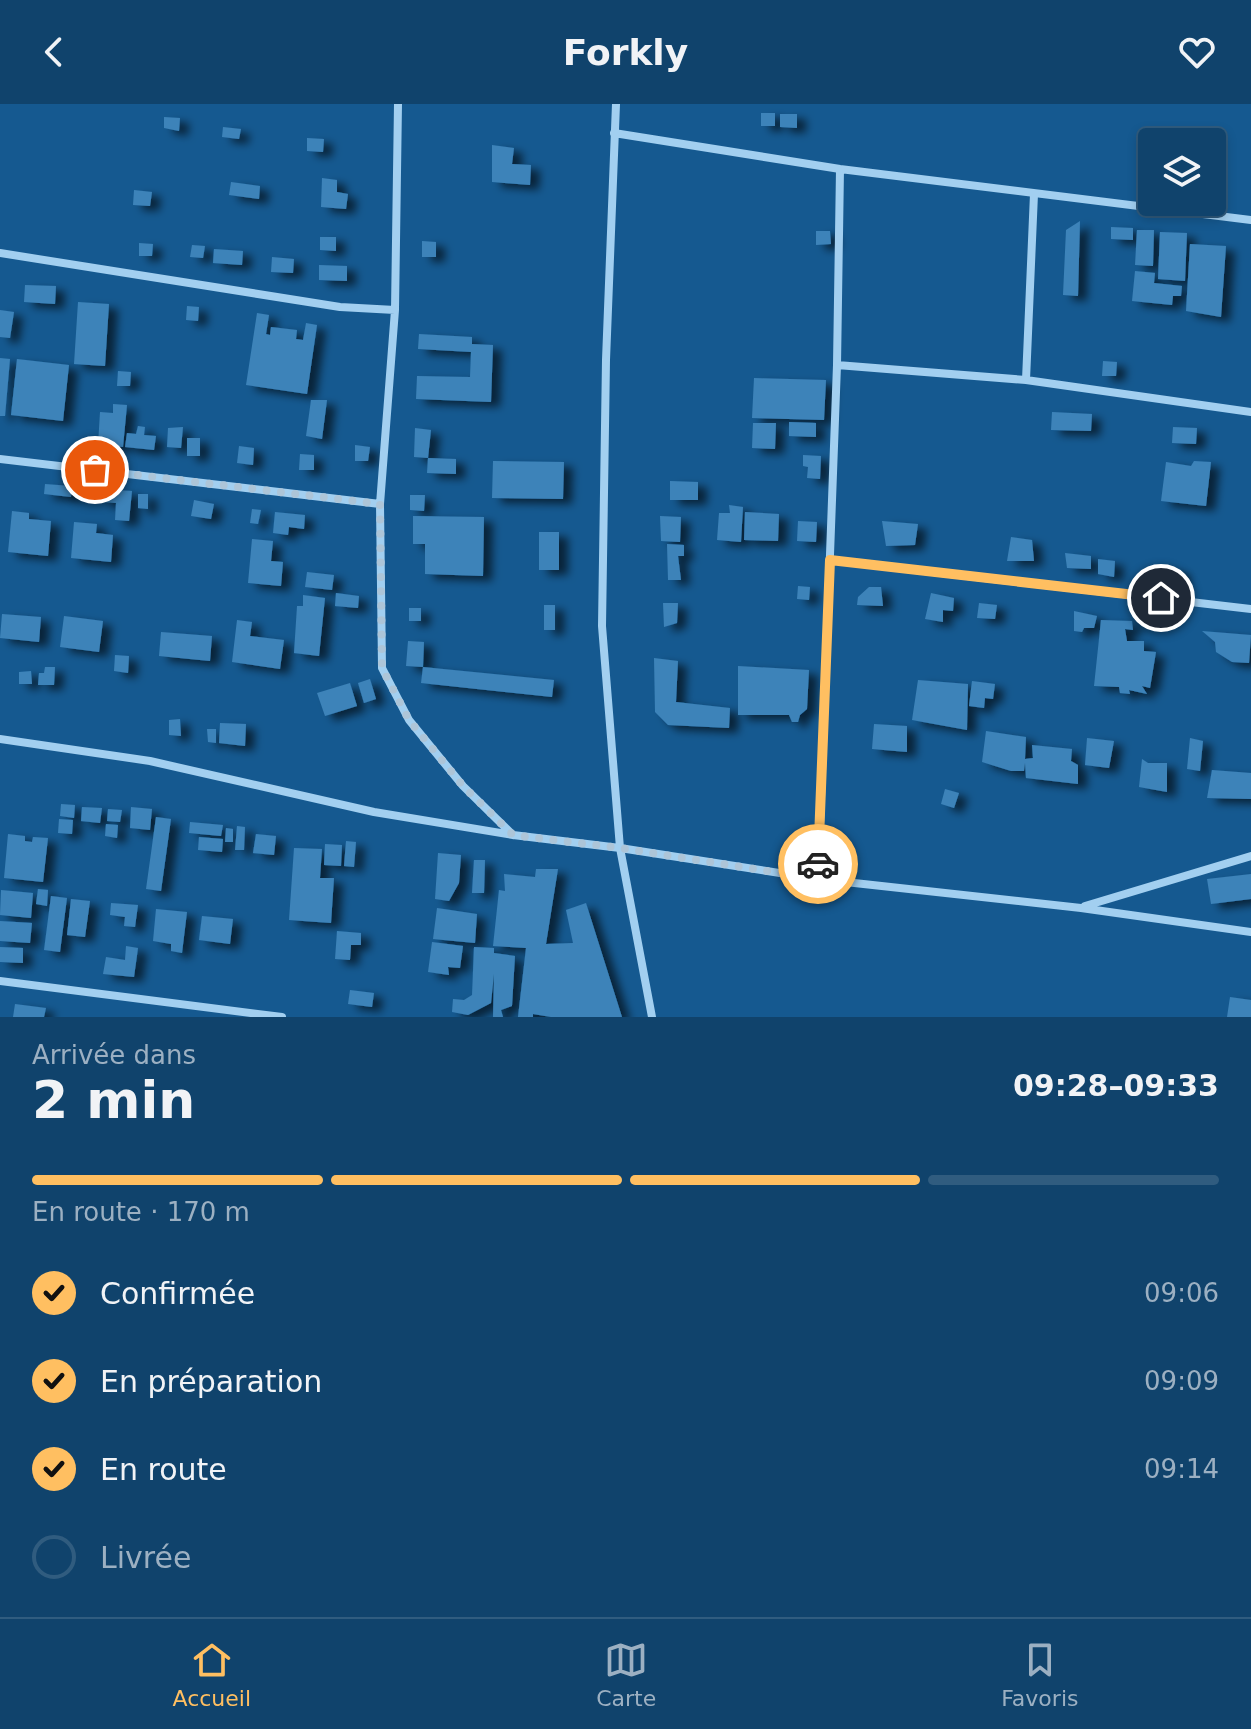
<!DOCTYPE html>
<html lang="fr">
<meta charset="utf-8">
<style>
body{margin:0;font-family:"DejaVu Sans",sans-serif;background:#194a72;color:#f1f3f6;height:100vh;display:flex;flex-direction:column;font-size:30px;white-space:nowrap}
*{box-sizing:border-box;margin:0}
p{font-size:26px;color:#9cb0c2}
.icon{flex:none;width:44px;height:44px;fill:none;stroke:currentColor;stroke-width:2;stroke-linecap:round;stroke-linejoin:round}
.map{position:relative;height:913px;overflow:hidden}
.sheet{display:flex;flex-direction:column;background:#10436c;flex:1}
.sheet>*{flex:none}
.fabs{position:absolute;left:1138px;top:24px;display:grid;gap:16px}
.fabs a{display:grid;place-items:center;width:88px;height:88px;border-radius:8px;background:#10436c;box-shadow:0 4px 12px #0003,0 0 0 2px #305c7f;font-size:40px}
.pin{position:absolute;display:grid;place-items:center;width:68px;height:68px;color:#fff;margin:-34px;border:4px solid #fff;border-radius:50%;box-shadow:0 2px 8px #0007}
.courier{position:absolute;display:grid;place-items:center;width:80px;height:80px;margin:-40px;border:6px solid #ffbf61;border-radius:50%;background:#fff;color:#222;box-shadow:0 2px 10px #0007}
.summary em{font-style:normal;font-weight:700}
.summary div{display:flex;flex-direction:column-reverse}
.summary{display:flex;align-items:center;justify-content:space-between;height:136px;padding:0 32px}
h1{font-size:52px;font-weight:700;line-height:60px}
.bar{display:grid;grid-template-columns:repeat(4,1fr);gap:12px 8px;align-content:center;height:96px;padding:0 32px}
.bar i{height:10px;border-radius:6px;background:#305c7f}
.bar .on{background:#ffbf61}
.bar p{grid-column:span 4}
ol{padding:0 32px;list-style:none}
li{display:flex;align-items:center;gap:24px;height:88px}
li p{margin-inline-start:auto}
li .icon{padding:8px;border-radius:50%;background:#ffbf61;color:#111;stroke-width:4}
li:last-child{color:#9cb0c2}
li i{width:44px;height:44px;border:4px solid #305c7f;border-radius:50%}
header{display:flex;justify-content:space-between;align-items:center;height:104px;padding:0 32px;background:#10436c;font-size:36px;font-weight:700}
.tabs{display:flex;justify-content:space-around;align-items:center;height:112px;border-top:2px solid #305c7f;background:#10436c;font-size:22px;color:#9cb0c2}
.tabs a{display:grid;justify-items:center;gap:4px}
.tabs .on{color:#ffbf61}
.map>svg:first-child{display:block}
</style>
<header><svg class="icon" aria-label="back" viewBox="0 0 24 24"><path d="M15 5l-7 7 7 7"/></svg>Forkly<svg class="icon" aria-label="heart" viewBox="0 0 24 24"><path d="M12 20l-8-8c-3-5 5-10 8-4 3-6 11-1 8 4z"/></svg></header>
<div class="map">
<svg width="1251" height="913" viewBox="0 0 1251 913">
<defs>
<filter id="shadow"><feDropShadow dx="9" dy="5" stdDeviation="4" flood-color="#0009"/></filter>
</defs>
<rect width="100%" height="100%" fill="#155990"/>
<path fill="#3d83b9" filter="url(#shadow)" d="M761,9H775V22H761Z
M780,10H797V24L780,23Z
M164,13L180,14L179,27L164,24Z
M223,23L241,25L239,35L222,33Z
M307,34L324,35L323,48L307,47Z
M492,41L514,44L512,60L531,61L530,81L492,78Z
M322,74L337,76V88L348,90L346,105L321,103Z
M231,78L260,82L259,95L229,91Z
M134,86L152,88L150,102L133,101Z
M1080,117L1078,192L1063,191L1066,126Z
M1111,123L1133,124V136L1111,135Z
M1137,126H1154L1153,162L1135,161Z
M816,127H830L831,140L816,141Z
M1160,128L1187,129L1185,177L1158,175Z
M320,133H336V147L320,146Z
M422,137L436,138V153H422Z
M139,139L153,140L152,152H139Z
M1190,140L1226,142L1221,213L1186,207Z
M192,141L205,142L203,154L190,153Z
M214,145L243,147L242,161L213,159Z
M272,153L294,155L293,169L271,168Z
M319,161L347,162V177L319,176Z
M1135,167L1155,169L1154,179L1182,182L1181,192H1173L1172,201L1132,197Z
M25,181L56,182L55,200L24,198Z
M78,198L109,200L105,262L74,260Z
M187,202L199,203L198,217L186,216Z
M0,206L14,208L10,234L0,233Z
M257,209L269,211L266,230L270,231L271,223L297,226L296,235L303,236L306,219L317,221L307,290L246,281Z
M419,230L472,233V240L493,241L491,298L416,295L417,272L470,273L471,248L418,245Z
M0,254L10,255L5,312H0Z
M17,255L69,261L63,317L11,311Z
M1103,257L1117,258L1116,272H1102Z
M118,267L131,268L130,282H117Z
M754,274L826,276L824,316L752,314Z
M311,296H327L322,335L306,332Z
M113,300L127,301L123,343L98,341L100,308L113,309Z
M1052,308L1092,310L1091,327L1051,326Z
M789,318L816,319V333L789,332Z
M753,319H776L775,345L752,344Z
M138,322L145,323L144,331L156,332L154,346L125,343L127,329L136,330Z
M183,323L181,344L167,343L168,324Z
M1173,323L1197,324L1196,340L1172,339Z
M415,324L431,326L428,354L456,355V370L427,369L428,354L414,353Z
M187,334H200V352H187Z
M355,341L370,343L368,357H355Z
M239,342L254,344L253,361L237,359Z
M300,350L314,351V366H299Z
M803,351L821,352L820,375L807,374L808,363L803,362Z
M493,357L564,358L563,395L492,394Z
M1194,357L1211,358L1206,402L1161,397L1166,358L1191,362Z
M670,377L698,378V396H670Z
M45,380L72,382L71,393L44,390Z
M102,385L132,387L129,417L115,416L116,399L101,398Z
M138,390H148V405L138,404Z
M410,391H425L424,407L410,406Z
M194,396L214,400L211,415L191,412Z
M729,401L743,403L741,438L717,436L719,409H730Z
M252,405L261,406L258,420L250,419Z
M12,407L29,409V415L51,417L48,452L8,448Z
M275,408L305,411L304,425L289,423L288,431L273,429Z
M745,408L779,410L778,437L744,436Z
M413,412L484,413L483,472L425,470V440H413Z
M660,412L681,413L680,438L661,437Z
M798,417L817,418L816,438L797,437Z
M882,417L918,420L915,441L886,442Z
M74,418L97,420L96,429L113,431L111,458L71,454Z
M539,428H559V466H539Z
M1011,433L1032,436L1034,457H1007Z
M252,435L273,437L271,457L283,458L281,482L248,479Z
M667,440L684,441V452H678L681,476H668Z
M1065,449L1091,452V465L1067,464Z
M1098,455L1115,457L1114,473L1098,470Z
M1152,463L1181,466L1179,481L1152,477Z
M307,468L334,471L332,486L305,483Z
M798,482L810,483L809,496L797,495Z
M869,483H881L883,502L857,501L858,493Z
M336,489L359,492L358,504L335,502Z
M931,489L954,494L953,507L943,506V518L925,515Z
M303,491L325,494L319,552L294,549L297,502H303Z
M663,499H678L677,519L664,523Z
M979,499L997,501L995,515L977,514Z
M544,501H555V526H544Z
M409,504H421V517H409Z
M1074,507L1097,512L1094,524H1084L1082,528L1074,527Z
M2,510L41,513L39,538L0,534Z
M64,512L103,517L99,548L60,543Z
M237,516L252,518L250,532L284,536L280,565L232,558Z
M1101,516L1132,517L1133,526L1125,525L1127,537H1144V547L1156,548L1150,584L1142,582L1147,590L1129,586L1130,590L1120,589L1119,583L1094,582Z
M1202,527L1251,531L1249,559L1232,558L1216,548L1215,538Z
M161,528L212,532L210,557L159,552Z
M408,537L424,538L423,563L554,576L552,593L421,579L423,563L406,562Z
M115,551L129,552L128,569L114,567Z
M654,554L678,557L676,598L730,604L729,624L668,621L655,608Z
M738,562L809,566L807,605L800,611L798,618H792L789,611H738Z
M45,563H55L54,581H38L39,569H44Z
M31,567L32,580H19V568Z
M370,575L376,595L364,599L358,579Z
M918,576L968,580L967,626L912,616Z
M972,577L995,580L993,595L985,594L984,604L969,602Z
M350,579L357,602L325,612L317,589Z
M180,615L181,632L169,631V616Z
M220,619L246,620L245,642L219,639Z
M874,620L907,622V648L872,645Z
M207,625H216V639L208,638Z
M986,627L1026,633L1025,655L1033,654L1032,641L1072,645L1071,657L1078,661V680L1026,674L1025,659L1024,667H1011L982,658Z
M1087,634L1114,637L1109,664L1085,661Z
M1190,634L1203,637L1200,667L1187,665Z
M1142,655L1148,659H1167V688L1139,683Z
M1212,666L1251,669V695L1207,694Z
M945,685L959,689L954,704L941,700Z
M61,700L75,701L74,714L60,712Z
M82,703L102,704L100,719L81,717Z
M131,703L152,705L150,726L130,724Z
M108,705L122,706L120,718L107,717Z
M156,713L171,715L161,787L146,785Z
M59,715L73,716L72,730L58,729Z
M190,718L223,721L221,732L189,729Z
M106,720L118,721L117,734L105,732Z
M237,722L245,723L244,746H235Z
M226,724L233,725V738H225Z
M8,730L25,732V737L32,738L33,733L48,734L43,778L4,774Z
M256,730L276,732L274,751L253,749Z
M199,733L223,735L222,748L198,746Z
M346,737L356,738L354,763L344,762Z
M325,740L342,741L341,762L324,761Z
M294,744L322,745L320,774H334L331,819L289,816Z
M438,749L461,751L459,779L449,797L435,795Z
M474,756H485L484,789H472Z
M536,765H558L546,840L573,839L566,806L586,799L622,913H551L533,910V913H518L526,844L493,842L499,786L505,787L504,770L535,773Z
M1251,770V795L1211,800L1207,775Z
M38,785L48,786L47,802L36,800Z
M1,786L33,789L31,814L0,811Z
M51,792L67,794L60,848L44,846Z
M71,795L90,797L85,833L67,831Z
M111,799L138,801L135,823L124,822L125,813L110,811Z
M437,804L477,810L475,839L433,835Z
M156,805L187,808L182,849L171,847V840L153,837Z
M202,812L233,815L230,840L199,836Z
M0,817L32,819L30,839L0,837Z
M337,827L361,829V841H351L350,856L335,855Z
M432,838L463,842L460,864L448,863L449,871L428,868Z
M126,842L138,844L134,873L103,870L106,853L125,856Z
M0,843L23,844V859L0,858Z
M474,843L494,844V849L515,852L512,902L501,906L503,913H493L494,870L491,899L468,911L452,908L453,895L464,896L472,891Z
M350,886L374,889L372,903L348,900Z
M1230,893L1251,896V913H1227Z
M15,900L46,904L44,913H13Z"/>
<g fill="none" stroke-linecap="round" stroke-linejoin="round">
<path stroke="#a2cff0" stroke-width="8" d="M398,0L395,206L380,400L382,564L409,616L463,682L513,731
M616,0L606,256L602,522L620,744L652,913
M614,29L840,65L1251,116
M0,149L340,203L395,206
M837,261L1026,276L1251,308
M1026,276L1034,90
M0,355L380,400
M830,456L1251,505
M0,635L150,657L374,708L513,731L620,744L818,775L1081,804L1251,828
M818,775L837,261L840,65
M1085,802L1251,752
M0,877L282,913"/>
</g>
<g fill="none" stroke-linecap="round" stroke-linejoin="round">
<path stroke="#adc5d8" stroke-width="8" stroke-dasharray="0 14.4" d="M95,366L380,400L382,564L409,616L463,682L513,731L620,744L818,775V760"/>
<path stroke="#ffbf61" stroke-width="10" d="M818,760L830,456L1161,494"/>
</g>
</svg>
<div class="fabs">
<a><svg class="icon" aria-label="layers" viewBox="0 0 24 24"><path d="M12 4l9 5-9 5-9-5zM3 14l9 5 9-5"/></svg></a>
</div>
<div class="pin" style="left:95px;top:366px;background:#ea580c"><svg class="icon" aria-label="bag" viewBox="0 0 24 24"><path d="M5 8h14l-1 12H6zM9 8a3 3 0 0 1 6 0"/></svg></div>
<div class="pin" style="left:1161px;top:494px;background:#1f2937"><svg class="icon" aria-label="home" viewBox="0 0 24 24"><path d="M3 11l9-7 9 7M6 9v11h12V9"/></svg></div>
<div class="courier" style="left:818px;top:760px"><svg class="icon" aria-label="car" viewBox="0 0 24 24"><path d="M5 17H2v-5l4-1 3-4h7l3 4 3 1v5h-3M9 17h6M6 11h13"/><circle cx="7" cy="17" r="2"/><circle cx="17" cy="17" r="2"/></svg></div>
</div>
<section class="sheet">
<div class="summary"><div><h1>2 min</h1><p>Arrivée dans</p></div><em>09:28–09:33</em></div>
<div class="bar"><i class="on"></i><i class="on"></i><i class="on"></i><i></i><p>En route · 170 m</p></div>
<ol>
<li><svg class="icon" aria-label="check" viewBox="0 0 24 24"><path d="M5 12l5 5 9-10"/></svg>Confirmée<p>09:06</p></li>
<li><svg class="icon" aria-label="check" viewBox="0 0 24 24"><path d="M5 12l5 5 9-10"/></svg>En préparation<p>09:09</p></li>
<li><svg class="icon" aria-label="check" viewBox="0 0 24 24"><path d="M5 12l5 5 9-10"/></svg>En route<p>09:14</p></li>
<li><i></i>Livrée</li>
</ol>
</section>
<nav class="tabs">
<a class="on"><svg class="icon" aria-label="home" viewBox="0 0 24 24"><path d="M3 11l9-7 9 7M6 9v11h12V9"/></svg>Accueil</a>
<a><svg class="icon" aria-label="map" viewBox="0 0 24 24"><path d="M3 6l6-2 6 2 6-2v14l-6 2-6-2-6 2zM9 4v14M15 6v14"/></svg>Carte</a>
<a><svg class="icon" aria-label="saved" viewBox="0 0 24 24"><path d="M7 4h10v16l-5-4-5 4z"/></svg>Favoris</a>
</nav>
